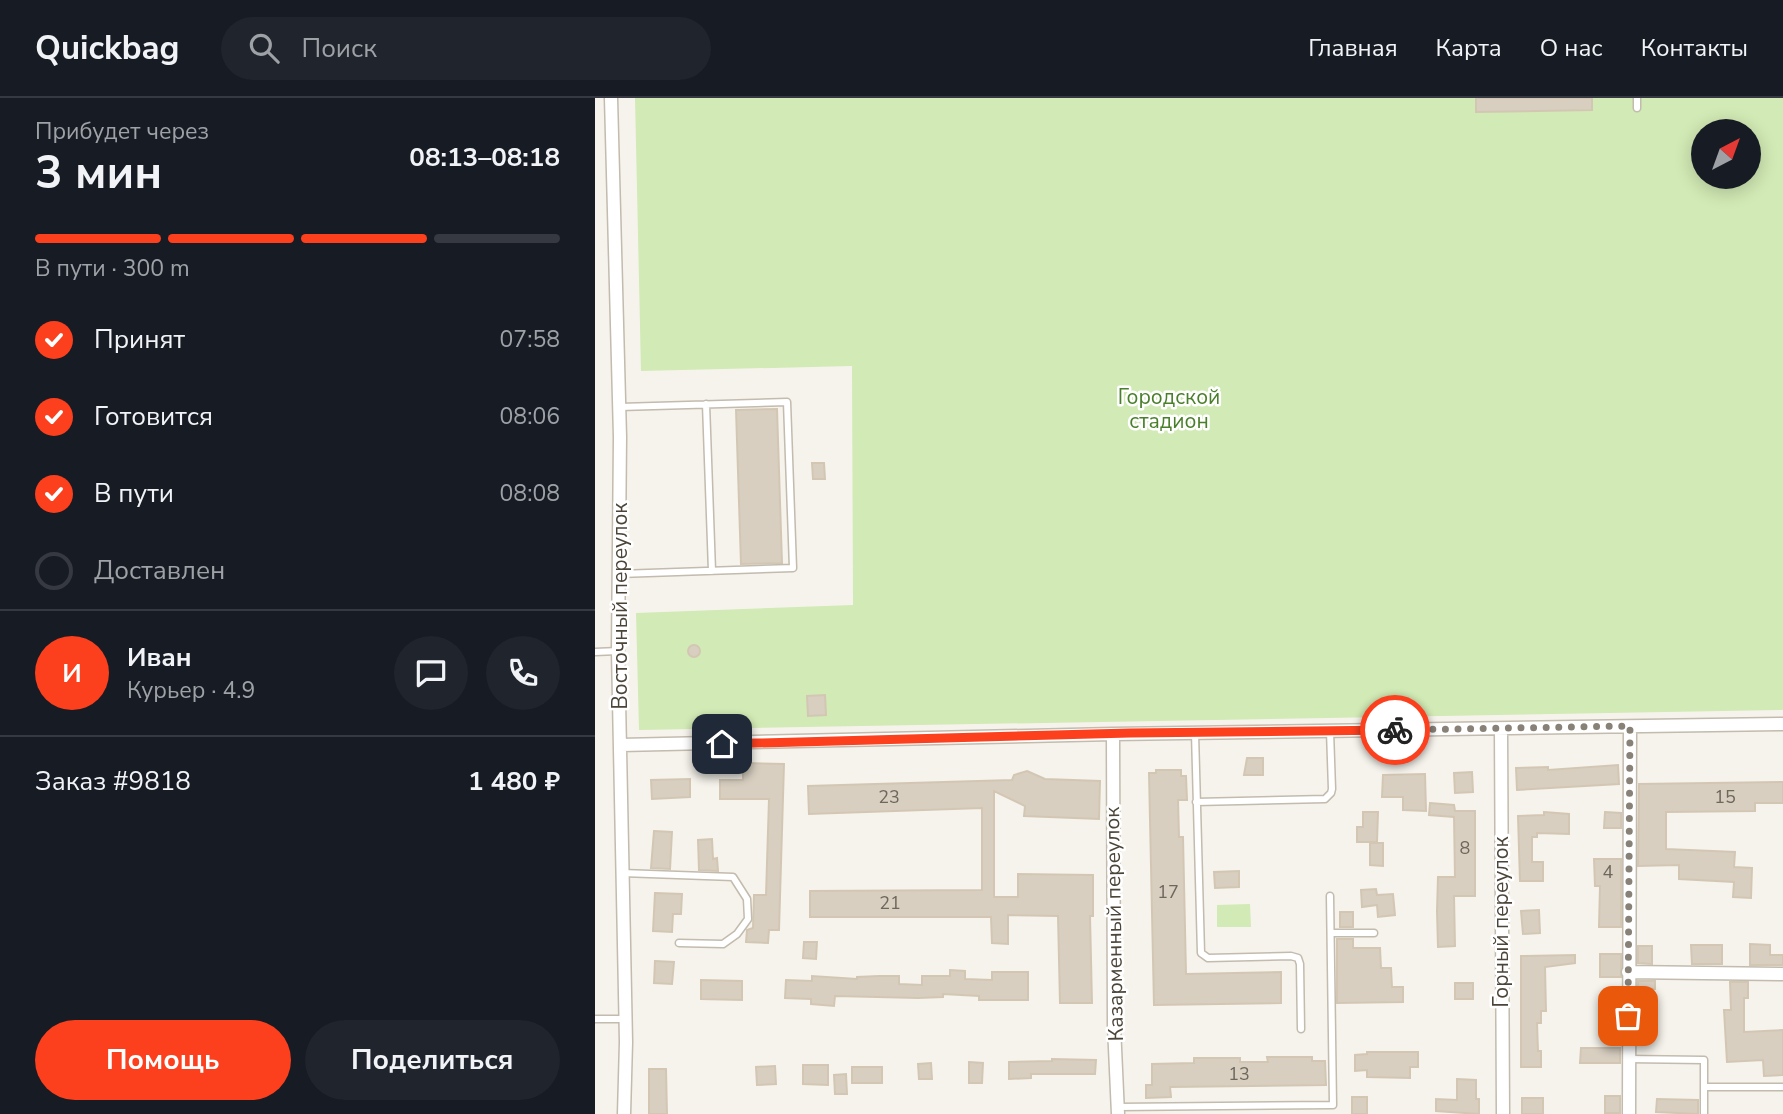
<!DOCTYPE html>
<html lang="ru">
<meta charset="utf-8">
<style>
body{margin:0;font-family:"Nunito Sans",sans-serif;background:#20242c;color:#f1f3f6;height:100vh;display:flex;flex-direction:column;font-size:26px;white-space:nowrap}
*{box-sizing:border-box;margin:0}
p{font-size:23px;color:#9ea1a6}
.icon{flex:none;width:38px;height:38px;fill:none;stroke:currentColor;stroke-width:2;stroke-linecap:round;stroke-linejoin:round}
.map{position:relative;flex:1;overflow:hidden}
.details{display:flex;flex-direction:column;background:#171b24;width:595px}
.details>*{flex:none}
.needle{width:46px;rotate:41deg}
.controls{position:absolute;left:1096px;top:21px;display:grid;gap:14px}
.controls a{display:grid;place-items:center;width:70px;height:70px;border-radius:50%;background:#171b24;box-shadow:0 4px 18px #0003;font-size:35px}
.pin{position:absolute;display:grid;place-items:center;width:60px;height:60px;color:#fff;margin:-30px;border-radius:14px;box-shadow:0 4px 10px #0006}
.courier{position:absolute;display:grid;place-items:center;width:70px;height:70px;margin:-35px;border:5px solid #fc3f1d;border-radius:50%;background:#fff;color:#222;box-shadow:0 2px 9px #0007}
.head em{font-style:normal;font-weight:700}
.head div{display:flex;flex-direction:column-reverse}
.head{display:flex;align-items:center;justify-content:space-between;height:119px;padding:0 35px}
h1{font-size:46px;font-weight:700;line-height:52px}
.bar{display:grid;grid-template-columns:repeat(4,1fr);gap:10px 7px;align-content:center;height:84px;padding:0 35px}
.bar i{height:9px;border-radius:5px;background:#363941}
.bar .current{background:#fc3f1d}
.bar p{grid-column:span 4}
.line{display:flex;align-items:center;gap:18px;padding:0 35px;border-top:2px solid #363941}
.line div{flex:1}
.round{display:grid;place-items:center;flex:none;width:74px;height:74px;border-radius:37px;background:#20242c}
ol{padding:0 35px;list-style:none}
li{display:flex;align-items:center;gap:21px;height:77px}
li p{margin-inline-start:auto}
li .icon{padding:7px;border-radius:50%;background:#fc3f1d;color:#fff;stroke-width:4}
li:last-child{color:#9ea1a6}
li i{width:38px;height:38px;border:4px solid #363941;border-radius:50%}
.action{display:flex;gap:14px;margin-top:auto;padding:14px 35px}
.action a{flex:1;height:80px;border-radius:42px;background:#fc3f1d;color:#fff;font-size:28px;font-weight:700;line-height:80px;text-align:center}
.action a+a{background:#20242c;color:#f1f3f6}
header{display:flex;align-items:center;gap:42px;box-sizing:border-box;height:98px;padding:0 35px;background:#171b24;border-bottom:2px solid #363941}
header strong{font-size:33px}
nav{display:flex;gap:38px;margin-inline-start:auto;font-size:24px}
.search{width:490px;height:63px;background:#20242c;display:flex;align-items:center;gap:18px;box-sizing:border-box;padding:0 24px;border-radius:38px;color:#9ea1a6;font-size:26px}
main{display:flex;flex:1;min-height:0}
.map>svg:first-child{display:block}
</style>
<header>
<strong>Quickbag</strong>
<div class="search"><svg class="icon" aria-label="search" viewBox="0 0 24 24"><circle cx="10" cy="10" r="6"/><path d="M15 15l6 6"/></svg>Поиск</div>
<nav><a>Главная</a><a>Карта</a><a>О нас</a><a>Контакты</a></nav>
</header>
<main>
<section class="details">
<div class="head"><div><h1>3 мин</h1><p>Прибудет через</p></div><em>08:13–08:18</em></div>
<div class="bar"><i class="current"></i><i class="current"></i><i class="current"></i><i></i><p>В пути · 300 m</p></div>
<ol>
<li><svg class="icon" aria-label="check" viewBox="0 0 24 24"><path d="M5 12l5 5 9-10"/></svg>Принят<p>07:58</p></li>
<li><svg class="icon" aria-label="check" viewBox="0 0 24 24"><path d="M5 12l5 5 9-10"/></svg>Готовится<p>08:06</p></li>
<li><svg class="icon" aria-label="check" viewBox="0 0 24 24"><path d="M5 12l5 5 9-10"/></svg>В пути<p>08:08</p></li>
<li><i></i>Доставлен</li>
</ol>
<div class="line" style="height:126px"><b class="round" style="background:#fc3f1d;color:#fff">И</b><div><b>Иван</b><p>Курьер · 4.9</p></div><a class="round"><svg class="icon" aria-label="chat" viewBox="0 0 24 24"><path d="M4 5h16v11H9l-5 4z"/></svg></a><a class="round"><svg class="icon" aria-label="phone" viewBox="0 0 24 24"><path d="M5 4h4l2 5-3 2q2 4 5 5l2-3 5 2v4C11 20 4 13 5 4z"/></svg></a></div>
<div class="line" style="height:91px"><div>Заказ #9818</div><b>1 480 ₽</b></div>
<div class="action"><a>Помощь</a><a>Поделиться</a></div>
</section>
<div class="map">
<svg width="1188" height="1016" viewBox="0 0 1188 1016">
<rect width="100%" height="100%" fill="#f6f3ec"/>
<path fill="#d2eab5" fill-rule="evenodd" d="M40,0H1188V612L44,632L41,515L258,507L257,268L46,273ZM1108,33H1153V79H1108Z
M655,806L656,829H622V807Z"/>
<path fill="#d8cfc1" stroke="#d3c7b4" stroke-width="2" d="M881,0H997V12L881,14Z
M182,311L187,465L146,466L141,312Z
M217,365H229L230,381H218Z
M93 553a6 6 0 1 1 12 0a6 6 0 1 1-12 0Z
M230,597L231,617L213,618L212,598Z
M652,660H668V677H649Z
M148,665L189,666L184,832H174L173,845L151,844L152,832L158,830L159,797H171L174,701H125V682H148Z
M1023,667L1024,686L922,692L921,670L953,669V672Z
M561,672H586V678H591L592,702H583L584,739H588L591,876L686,874V905L559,907L554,675H561Z
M432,673L450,681L505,683L504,721L429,718L430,708L399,693V799H423V776L498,777V818H495L497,905H465L463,818L413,817V846L397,845L396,819H215V793L387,792V710L214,716L213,688L417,682L419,677Z
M877,674L878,694L860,695L859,675Z
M830,676L831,713L808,712V699H787L788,677Z
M95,681V699L57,701L56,682Z
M1188,684V705H1160V713L1071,714V751L1140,754L1139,769L1157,770L1156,800L1138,799L1139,784L1084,781V767L1043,768L1044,686Z
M835,705L859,707L860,713H880V798H859L860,848L843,849L842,813L843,779H860L859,719L834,717Z
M768,714H783L782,744H762V729H768Z
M949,714L974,716V736L942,735V739H937V764H948V783H925L923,718L949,717Z
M1010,714L1026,715V730H1009Z
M59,733L77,734L75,771L56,770Z
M117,741L118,761L122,760L123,773L104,772L103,742Z
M775,745H788V768L775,767Z
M999,761H1026V829H1004L1005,788H1000Z
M644,773V789L620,790L619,774Z
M781,791L782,797L798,796L800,817L783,819L782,807L767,809L766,792Z
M60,795L87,796L86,816H78L77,834L58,833Z
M944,812L945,835L928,836L926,813Z
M745,814H758V829H745Z
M742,841H758V850H785L786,870H796L797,889H808V904L742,905Z
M209,844H222L221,861L208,860Z
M1155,846L1175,847V857H1188V867H1155Z
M1096,847H1127V866H1097Z
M1043,848H1057V866L1043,865Z
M1005,856H1026V879H1005Z
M980,857V865L950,869L951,913H946V925H942L943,953H946V969H926V858Z
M60,863L79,864L77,886L59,885Z
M355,872L370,873V881L397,882V874H433V902H384V898L348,896V899L323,900L240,898L239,908L216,906V901L190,900L191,882L217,883V878L262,881V879L284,878H304V886L327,887V878H355Z
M106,882L147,883V902L106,901Z
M1043,883H1060V891H1058L1059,920L1043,921Z
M1135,884H1153V900H1149V934L1188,932V977L1169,978L1168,962L1132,964L1129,912H1136Z
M860,885H878V901H860Z
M1006,903H1026V922L1006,923Z
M986,950H1025V965H985Z
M772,954H823V969H815V980L772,979V972L760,973V957L772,956Z
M672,959H717V963H730L731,987L575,989L576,999L551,1000V987H557V966L599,965V960H645V964H673Z
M457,961L501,962L500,976H436V980L414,981V964L457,963Z
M374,964L388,965L387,985H374Z
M336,965L337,981H324L323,966Z
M208,967H233V987L208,986Z
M180,968L181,986L162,987L161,969Z
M257,969H287V985H257Z
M54,971H71L72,1016H54Z
M251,976L252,996H240L239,977Z
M862,981L881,982V1001H884V1016L841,1013V1001L862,1002Z
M1010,998H1025V1015H1010Z
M757,999H772V1016H757Z
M927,1000H948V1016H927Z
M1062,1001L1103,1002V1016L1061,1014Z"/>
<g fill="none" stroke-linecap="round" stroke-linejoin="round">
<g stroke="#c2bbae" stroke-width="9">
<path id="lane" d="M1042,0V10
M111,306L117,473
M24,476L198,470L192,304L25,309
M0,554L23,553
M600,635L606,855L613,860L696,858L703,860L705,866L706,931
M601,704L730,701L736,695L737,691L735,633
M27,775L138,779L152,801L153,821L142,836L128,846L84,845
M736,835H779
M0,921H30
M1033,961L1109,962V1016
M1109,989H1188
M523,1009L738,1007L735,798"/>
</g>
<g stroke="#c2bbae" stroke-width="15">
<path id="street" d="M16,0L25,339L23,553L31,944L29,1016
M906,631L908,1016
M518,636L519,928L523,1016
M26,647L518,636L1188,626
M1033,874L1188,876
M1034,1016L1035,629"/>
</g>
<use href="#lane" stroke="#fff" stroke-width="6"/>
<use href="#street" stroke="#fff" stroke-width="12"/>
</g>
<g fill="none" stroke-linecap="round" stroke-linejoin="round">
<path stroke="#878178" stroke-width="7" stroke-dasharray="0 12.6" d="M800,632L1035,628L1033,918"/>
<path stroke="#fc3f1d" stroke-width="9" d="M127,646L535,635L800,632"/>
</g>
<g text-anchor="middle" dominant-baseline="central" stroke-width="5" stroke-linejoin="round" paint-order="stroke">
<g font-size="18" fill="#6e675b">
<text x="294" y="699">23</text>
<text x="1130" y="699">15</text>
<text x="870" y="750">8</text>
<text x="1013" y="774">4</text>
<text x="573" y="794">17</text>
<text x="295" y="805">21</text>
<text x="644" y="976">13</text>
</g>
<g font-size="21" fill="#4a7f2a" stroke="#fff">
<text x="574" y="299">Городской<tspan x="574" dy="24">стадион</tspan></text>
</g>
<g font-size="21" fill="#4b4439" stroke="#fff">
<text transform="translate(25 508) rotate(-90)">Восточный переулок</text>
<text transform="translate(906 824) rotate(-90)">Горный переулок</text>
<text transform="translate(519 826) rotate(-91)">Казарменный переулок</text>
</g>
</g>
</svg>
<div class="controls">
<a><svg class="needle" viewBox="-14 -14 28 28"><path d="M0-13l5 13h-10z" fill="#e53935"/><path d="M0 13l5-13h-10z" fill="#9ea1a6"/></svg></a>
</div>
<div class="pin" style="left:1033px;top:918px;background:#ea580c"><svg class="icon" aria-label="bag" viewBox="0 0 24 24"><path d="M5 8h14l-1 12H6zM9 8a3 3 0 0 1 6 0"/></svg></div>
<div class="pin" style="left:127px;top:646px;background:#1f2937"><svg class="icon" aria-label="home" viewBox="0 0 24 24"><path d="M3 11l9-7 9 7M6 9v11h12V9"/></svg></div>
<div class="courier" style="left:800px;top:632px"><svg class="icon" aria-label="bike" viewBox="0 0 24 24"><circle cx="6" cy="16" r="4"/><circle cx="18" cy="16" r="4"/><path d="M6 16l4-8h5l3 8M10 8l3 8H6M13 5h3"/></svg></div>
</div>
</main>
